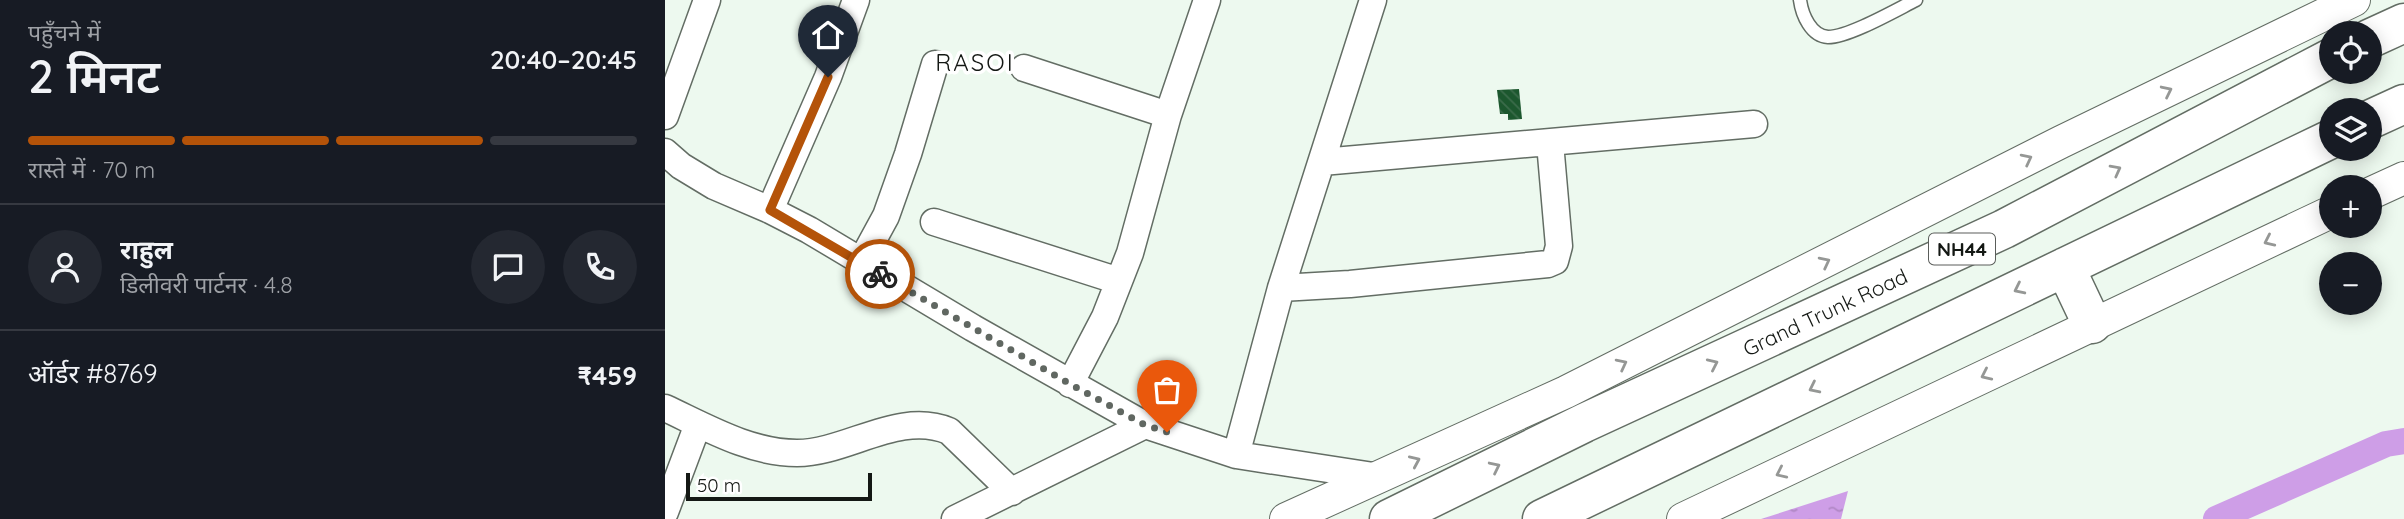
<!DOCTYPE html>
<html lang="hi">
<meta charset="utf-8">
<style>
body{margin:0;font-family:Quicksand,"Noto Sans Devanagari",sans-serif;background:#242831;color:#f1f3f6;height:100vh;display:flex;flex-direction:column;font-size:26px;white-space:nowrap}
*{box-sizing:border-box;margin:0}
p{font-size:23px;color:#9ea1a6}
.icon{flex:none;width:38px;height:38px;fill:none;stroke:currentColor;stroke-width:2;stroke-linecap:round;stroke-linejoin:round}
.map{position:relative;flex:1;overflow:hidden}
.drawer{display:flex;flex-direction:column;background:#171b24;width:665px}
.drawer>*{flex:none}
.tools{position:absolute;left:1654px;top:21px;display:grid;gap:14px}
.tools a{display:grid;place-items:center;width:63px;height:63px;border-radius:50%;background:#171b24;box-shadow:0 4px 18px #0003;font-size:35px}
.scale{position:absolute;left:21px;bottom:18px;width:186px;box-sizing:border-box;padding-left:7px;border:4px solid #141814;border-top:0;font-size:19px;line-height:24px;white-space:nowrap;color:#141814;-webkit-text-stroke:5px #fff;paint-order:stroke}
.pin{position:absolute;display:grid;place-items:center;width:60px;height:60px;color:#fff;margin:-72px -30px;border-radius:50% 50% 50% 0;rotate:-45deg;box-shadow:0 0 7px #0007}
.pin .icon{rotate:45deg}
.courier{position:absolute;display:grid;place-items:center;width:70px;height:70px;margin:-35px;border:5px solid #b45309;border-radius:50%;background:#fff;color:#222;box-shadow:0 2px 9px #0007}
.overview em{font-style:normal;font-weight:600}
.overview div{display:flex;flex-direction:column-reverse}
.overview{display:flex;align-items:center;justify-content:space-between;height:119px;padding:0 28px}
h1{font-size:46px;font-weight:600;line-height:52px}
.bar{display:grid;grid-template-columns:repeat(4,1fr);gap:10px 7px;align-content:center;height:84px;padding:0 28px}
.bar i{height:9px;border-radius:5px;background:#363941}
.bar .selected{background:#b45309}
.bar p{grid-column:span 4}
.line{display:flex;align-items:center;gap:18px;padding:0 28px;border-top:2px solid #363941}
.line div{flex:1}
.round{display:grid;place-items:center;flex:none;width:74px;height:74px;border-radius:37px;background:#242831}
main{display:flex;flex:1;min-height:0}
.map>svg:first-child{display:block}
</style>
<main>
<section class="drawer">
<div class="overview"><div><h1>2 मिनट</h1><p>पहुँचने में</p></div><em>20:40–20:45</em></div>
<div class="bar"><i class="selected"></i><i class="selected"></i><i class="selected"></i><i></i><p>रास्ते में · 70 m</p></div>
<div class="line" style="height:126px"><a class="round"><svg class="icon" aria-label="person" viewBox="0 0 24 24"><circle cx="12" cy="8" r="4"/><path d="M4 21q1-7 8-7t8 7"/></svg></a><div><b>राहुल</b><p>डिलीवरी पार्टनर · 4.8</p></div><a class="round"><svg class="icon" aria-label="chat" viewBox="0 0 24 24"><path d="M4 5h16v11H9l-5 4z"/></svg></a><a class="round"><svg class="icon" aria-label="phone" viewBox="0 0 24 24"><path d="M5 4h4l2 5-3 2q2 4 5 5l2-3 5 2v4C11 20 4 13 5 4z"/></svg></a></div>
<div class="line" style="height:91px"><div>ऑर्डर #8769</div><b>₹459</b></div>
</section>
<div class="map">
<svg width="1739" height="519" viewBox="0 0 1739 519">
<defs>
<pattern id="water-ripples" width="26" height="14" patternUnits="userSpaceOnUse" patternTransform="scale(1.75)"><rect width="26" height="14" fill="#ce9ee7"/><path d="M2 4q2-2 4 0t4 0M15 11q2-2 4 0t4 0" fill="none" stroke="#b087c5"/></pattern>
<pattern id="building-back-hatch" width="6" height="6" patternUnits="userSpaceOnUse" patternTransform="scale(1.75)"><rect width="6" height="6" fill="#1c572e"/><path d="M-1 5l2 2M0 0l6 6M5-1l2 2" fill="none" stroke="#3b6b4a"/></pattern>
</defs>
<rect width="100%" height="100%" fill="#edf9ef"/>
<path fill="url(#water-ripples)" d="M1183,491L1176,519H1096Z"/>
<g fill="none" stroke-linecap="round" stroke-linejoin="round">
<path stroke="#ce9ee7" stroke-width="26" d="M1551,519L1721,444L1739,441"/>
</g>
<path fill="url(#building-back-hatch)" d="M854,89L857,119L843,120V114H835L832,90Z"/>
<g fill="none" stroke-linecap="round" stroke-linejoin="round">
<g stroke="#636d64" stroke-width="15">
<path id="service" d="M1135,0C1137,15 1146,36 1163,37C1184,37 1231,10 1251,0"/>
</g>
<g stroke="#636d64" stroke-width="29">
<path id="minor" d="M359,68L503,115
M0,116L42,0
M0,152L16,166L49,186L105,210L144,230L308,328L480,425L571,455L715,477
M657,162L1089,124
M105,210L163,77L191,0
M269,222L454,281
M196,262L221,216L243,154L270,64
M616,288L685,284L883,264L890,261L894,246L885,143
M405,384L440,317L465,253L503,115L542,0
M0,408C41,427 85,453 132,453C182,453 234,410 284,431L347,492
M571,455L616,288L708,0
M0,512L33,424
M290,519L480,425"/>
</g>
<g stroke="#636d64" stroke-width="34">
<path id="tertiary" d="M1704,194L1739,178
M621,519L901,392L1396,142L1689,0
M1018,519L1666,212"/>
</g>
<g stroke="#636d64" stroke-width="41">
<path id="trunk" d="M1704,39L1739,23
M1704,120L1739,104
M1400,267L1427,324
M724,519L919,423L1339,229L1666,58
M877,519L1666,139"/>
</g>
<use href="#service" stroke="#fff" stroke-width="12"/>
<use href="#minor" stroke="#fff" stroke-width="26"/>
<use href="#tertiary" stroke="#fff" stroke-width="32"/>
<use href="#trunk" stroke="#fff" stroke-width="38"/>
</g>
<defs><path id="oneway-chevron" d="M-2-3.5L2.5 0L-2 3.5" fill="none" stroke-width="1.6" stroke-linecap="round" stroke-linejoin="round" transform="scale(1.75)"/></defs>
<g stroke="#959795">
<use href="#oneway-chevron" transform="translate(1502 91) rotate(-26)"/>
<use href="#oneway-chevron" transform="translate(1362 159) rotate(-27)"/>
<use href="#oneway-chevron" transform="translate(1451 170) rotate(-28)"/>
<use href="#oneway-chevron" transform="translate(1604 241) rotate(155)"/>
<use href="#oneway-chevron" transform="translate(1160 262) rotate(-27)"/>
<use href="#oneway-chevron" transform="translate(1354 289) rotate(154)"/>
<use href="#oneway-chevron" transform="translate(957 364) rotate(-27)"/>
<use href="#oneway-chevron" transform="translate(1048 364) rotate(-25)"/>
<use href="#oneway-chevron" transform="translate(1321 375) rotate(155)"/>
<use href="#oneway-chevron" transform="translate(1149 388) rotate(154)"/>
<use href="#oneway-chevron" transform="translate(750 461) rotate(-24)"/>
<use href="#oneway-chevron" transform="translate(830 467) rotate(-26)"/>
<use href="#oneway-chevron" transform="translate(1116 473) rotate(155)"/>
</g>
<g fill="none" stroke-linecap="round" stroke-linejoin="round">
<path stroke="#606761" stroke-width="7" stroke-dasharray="0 12.6" d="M215,274L405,384L480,425L502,432"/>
<path stroke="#b45309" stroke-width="9" d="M163,77L105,210L215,274"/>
</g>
<g text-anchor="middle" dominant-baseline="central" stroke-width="7" stroke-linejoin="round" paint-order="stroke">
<rect fill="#fff" stroke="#5a5d5a" stroke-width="2" x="1264" y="233.5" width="66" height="31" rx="5"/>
<g font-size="19" font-weight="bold" fill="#141814">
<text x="1297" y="249">NH44</text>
</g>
<g font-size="21" fill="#141814" stroke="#fff">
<text transform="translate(1160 312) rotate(-25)">Grand Trunk Road</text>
</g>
<g font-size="24" letter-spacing="2" fill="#141814" stroke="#fff">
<text x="310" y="62">RASOI</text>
</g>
</g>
</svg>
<div class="tools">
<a><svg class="icon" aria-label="locate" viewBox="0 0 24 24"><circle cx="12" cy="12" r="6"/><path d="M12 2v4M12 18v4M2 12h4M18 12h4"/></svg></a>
<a><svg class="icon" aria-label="layers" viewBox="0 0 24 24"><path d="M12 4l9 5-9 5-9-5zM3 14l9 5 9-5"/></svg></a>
<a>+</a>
<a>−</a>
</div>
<div class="scale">50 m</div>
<div class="pin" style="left:502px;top:432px;background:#ea580c"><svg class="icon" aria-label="bag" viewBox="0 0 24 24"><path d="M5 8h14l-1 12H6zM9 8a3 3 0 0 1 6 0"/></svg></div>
<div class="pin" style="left:163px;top:77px;background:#1f2937"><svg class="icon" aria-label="home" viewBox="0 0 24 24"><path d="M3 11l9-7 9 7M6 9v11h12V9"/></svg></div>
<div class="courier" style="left:215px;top:274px"><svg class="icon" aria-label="bike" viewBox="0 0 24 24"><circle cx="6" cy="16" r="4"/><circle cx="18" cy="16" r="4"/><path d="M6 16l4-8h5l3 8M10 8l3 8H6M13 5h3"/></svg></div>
</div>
</main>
